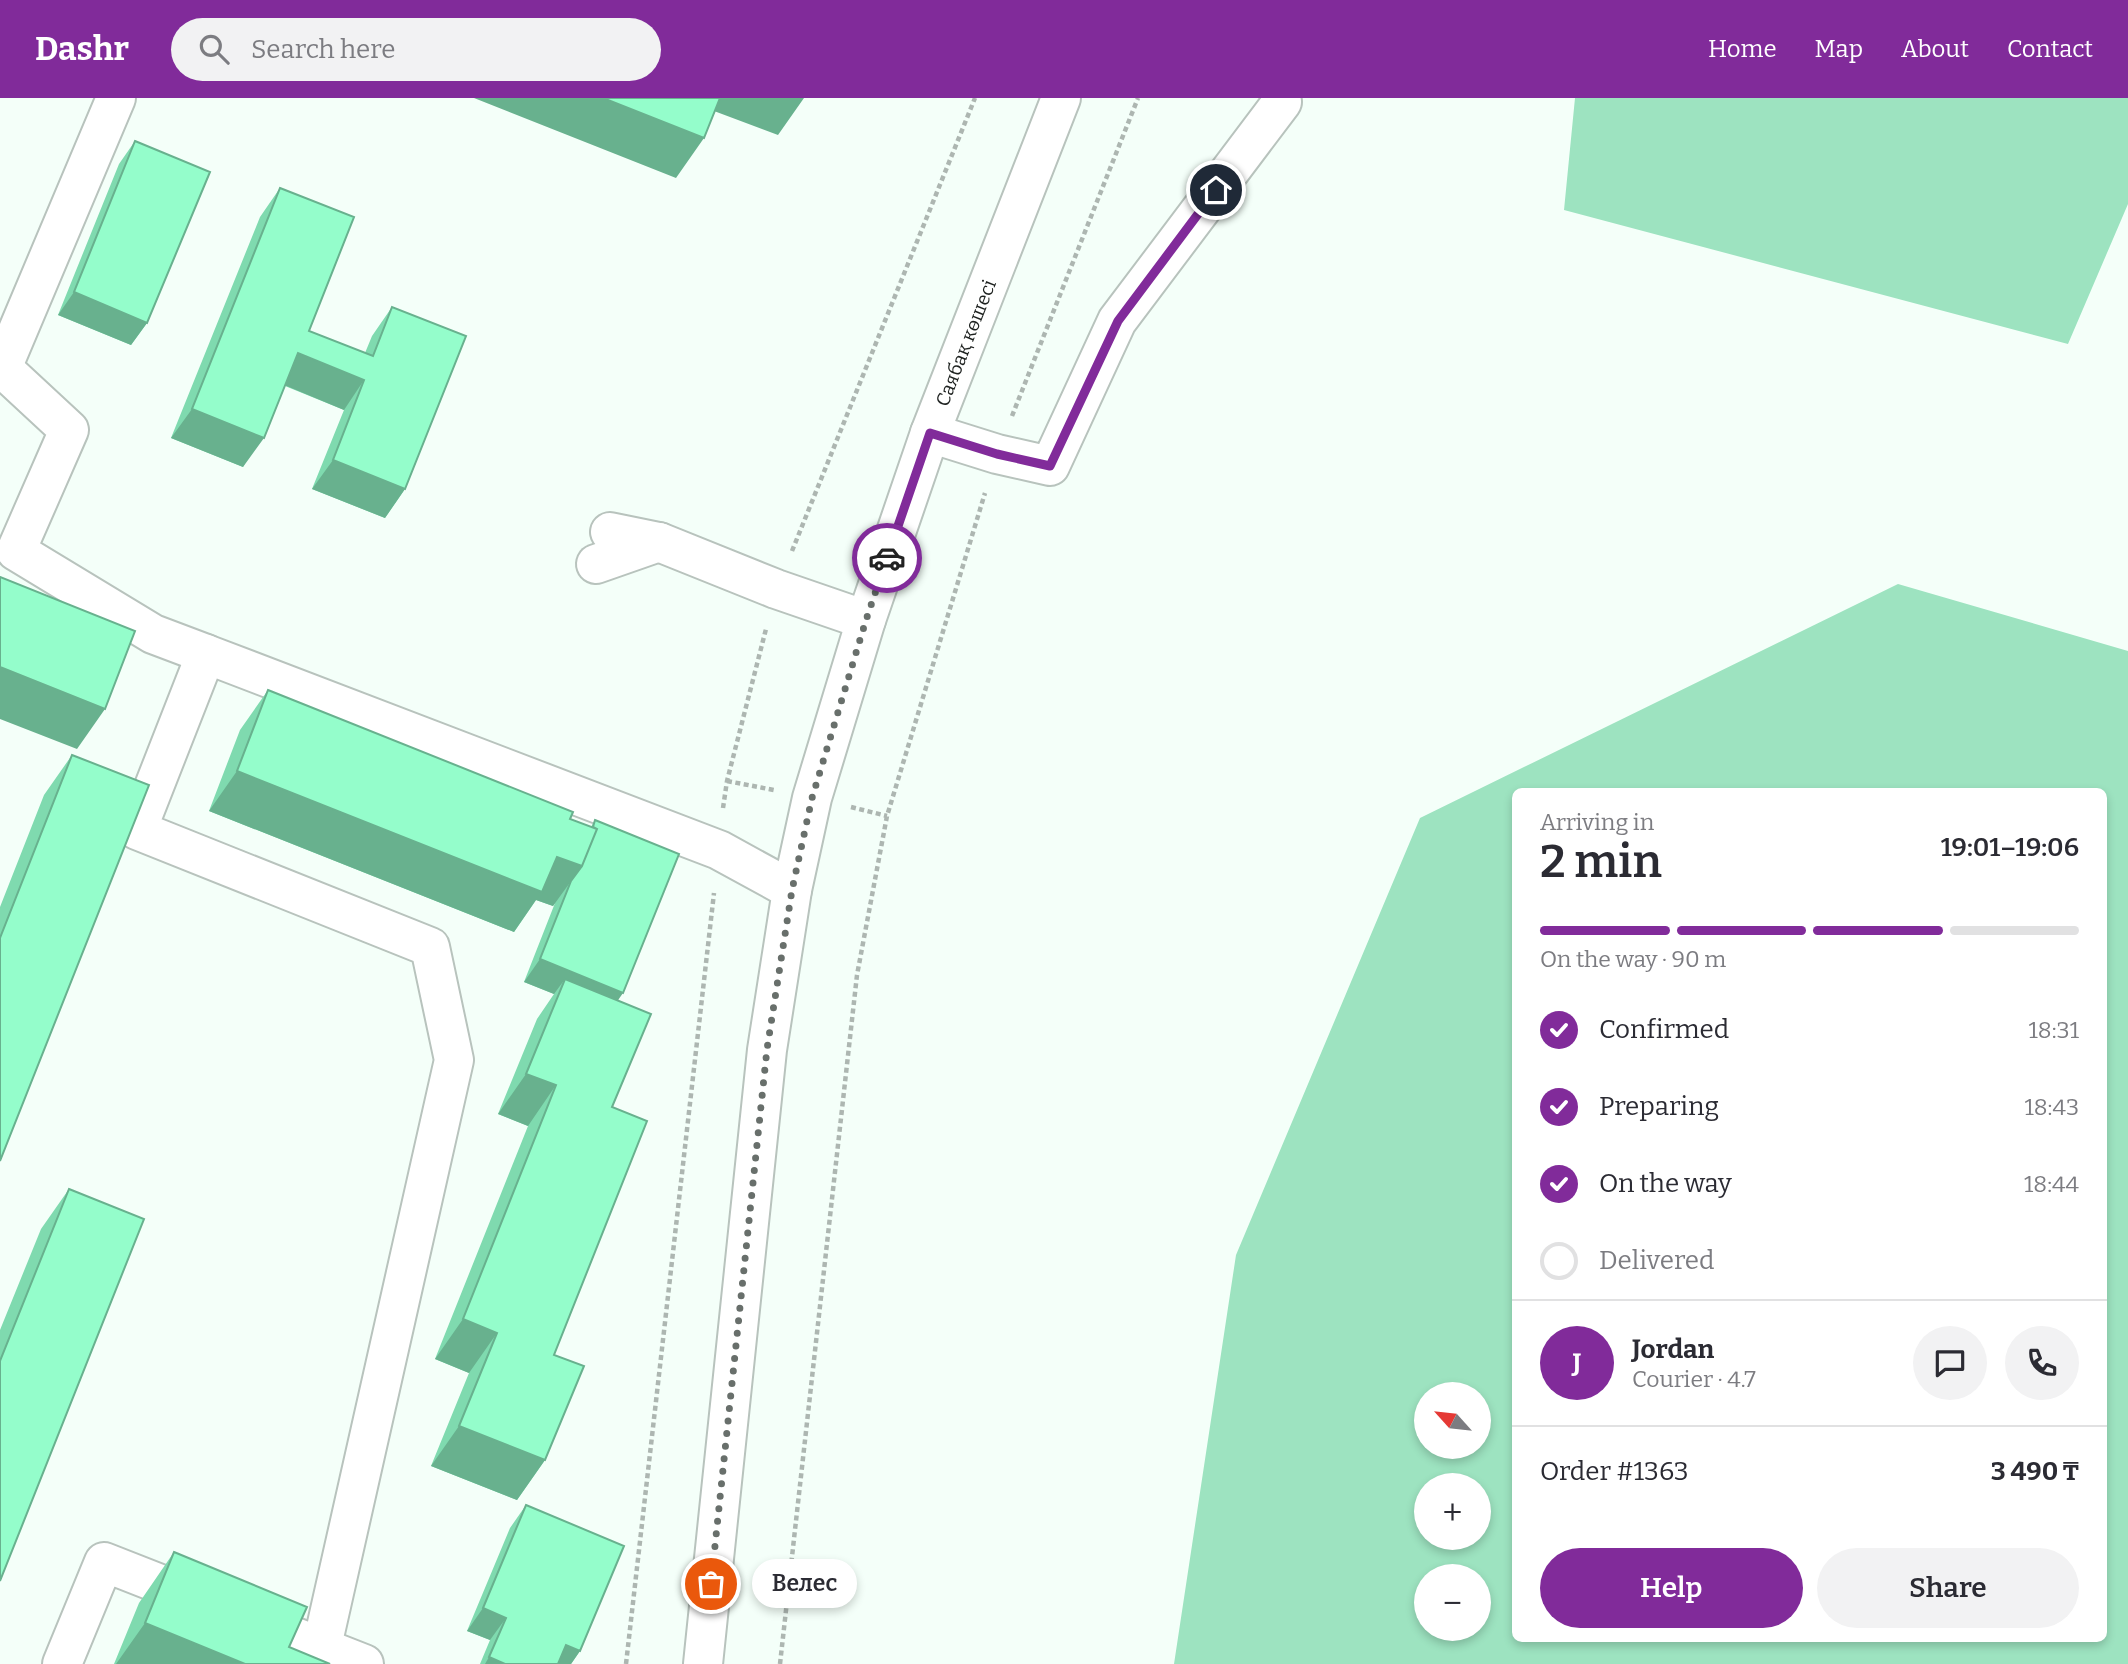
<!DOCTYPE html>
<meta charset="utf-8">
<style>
body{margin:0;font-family:Bitter,serif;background:#f2f2f3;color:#2b2b33;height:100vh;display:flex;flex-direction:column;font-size:26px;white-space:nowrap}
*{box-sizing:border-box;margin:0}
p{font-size:23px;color:#7c7c81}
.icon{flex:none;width:38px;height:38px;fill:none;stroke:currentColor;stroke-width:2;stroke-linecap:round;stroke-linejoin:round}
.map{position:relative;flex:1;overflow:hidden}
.details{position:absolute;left:1512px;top:690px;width:595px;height:854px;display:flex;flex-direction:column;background:#fff;border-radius:10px;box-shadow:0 4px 10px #0003}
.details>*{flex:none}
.needle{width:46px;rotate:297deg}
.fabs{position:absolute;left:1414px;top:1284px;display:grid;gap:14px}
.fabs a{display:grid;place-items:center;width:77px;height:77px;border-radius:50%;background:#fff;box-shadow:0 4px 10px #0003;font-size:35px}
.pin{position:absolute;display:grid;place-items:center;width:60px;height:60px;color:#fff;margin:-30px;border:4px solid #fff;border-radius:50%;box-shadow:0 2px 7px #0007}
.courier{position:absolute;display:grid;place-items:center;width:70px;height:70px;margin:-35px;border:5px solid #812b9a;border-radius:50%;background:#fff;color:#222;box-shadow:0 2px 9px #0007}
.bubble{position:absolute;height:49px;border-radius:24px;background:#fff;box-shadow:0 4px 10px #0003;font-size:23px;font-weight:600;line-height:49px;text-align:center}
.head em{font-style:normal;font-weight:600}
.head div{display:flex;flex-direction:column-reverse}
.head{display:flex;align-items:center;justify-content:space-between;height:119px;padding:0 28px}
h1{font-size:46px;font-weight:600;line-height:52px}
.bar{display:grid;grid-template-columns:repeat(4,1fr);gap:10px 7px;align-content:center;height:84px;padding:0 28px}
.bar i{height:9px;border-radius:5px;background:#e1e1e2}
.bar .selected{background:#812b9a}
.bar p{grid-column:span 4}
.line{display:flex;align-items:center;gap:18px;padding:0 28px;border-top:2px solid #e1e1e2}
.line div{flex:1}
.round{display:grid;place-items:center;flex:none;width:74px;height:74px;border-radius:37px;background:#f2f2f3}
ol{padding:0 28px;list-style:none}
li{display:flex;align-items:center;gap:21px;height:77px}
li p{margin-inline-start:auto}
li .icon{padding:7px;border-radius:50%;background:#812b9a;color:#fff;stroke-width:4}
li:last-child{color:#7c7c81}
li i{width:38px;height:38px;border:4px solid #e1e1e2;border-radius:50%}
.action{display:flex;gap:14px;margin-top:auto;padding:14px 28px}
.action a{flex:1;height:80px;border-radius:42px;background:#812b9a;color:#fff;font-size:28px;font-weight:600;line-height:80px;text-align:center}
.action a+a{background:#f2f2f3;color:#2b2b33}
header{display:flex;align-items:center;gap:42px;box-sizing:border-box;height:98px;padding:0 35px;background:#812b9a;color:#fff}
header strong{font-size:33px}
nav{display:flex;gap:38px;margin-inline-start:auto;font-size:24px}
.search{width:490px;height:63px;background:#f2f2f3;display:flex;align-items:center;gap:18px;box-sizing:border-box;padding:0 24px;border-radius:38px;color:#7c7c81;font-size:26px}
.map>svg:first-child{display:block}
</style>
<header>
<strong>Dashr</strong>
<div class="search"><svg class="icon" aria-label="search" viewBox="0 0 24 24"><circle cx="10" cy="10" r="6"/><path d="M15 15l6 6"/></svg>Search here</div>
<nav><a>Home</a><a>Map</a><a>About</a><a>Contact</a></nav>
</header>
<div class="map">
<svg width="2128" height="1566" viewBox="0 0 2128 1566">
<rect width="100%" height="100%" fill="#f4fff9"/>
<path fill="#9de3c0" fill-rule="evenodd" d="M1575,0H2128V106L2068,246L1564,112Z
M1898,486L2128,553V1566H1174L1236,1157L1420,720ZM1516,693H2104V1540H1516ZM1426,1297H1479V1349H1426ZM1426,1388H1479V1440H1426ZM1426,1479H1479V1531H1426Z"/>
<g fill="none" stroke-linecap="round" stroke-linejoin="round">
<g stroke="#b8c3bd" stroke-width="42">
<g id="minor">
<path d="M0,268L69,332L16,453L153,536L206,556"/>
<path d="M2,270L116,0"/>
<path d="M930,335L997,356L1050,368L1117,223L1282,4"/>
<path d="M610,434L659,444L776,491L866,522"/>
<path d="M596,466L659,444"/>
<path d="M322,1548L454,962L430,849L137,732L206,556L719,752L792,792"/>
<path d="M62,1566L104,1464L364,1566"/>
<path id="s1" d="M703,1566L767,952L792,792L812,700L866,522L930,335L1061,0"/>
</g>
</g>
<path stroke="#adb6b1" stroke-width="4.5" stroke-dasharray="5 3.5" stroke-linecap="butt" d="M1012,318L1138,0
M792,453L975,0
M727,683L774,692
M851,709L887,718
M723,710L727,683L766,531
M626,1566L714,795
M780,1566L857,877L887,718L985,395"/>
<use href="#minor" stroke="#fff" stroke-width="38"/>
</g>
<path fill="#7fdaaf" d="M135,43L147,225L131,247L58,217L119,66Z
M280,90L309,233L365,255L372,238L392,209L405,391L385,420L312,391L344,312L285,288L243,369L171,340L260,119Z
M268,592L570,721L591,729L595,722L618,902L612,1009L554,1257L545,1362L517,1402L431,1368L469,1275L435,1261L528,1028L498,1016L537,921L554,896L524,884L555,805L553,808L536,802L514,834L209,713L240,632Z
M72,657L0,1063V809L44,697Z
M69,1091L0,1483V1232L41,1131Z
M526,1407L580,1553L571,1566H480L490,1542L467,1533L510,1430Z
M174,1454L289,1549L330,1566H114L139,1505Z"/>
<path fill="#68b18e" d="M474,0H603L704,40L676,80Z
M712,0H804L778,37L706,10Z
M74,194L147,225L131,247L58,217Z
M298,255L364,282L344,312L277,284Z
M192,311L264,340L243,369L171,340Z
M333,362L405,391L385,420L312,391Z
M0,569L105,611L77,651L0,621Z
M237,673L557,759L582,768L553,808L536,802L514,834L209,713Z
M540,861L623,895L607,918L565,881L554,896L524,884Z
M526,976L556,987L528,1028L498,1016Z
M463,1221L497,1235L469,1275L435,1261Z
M459,1328L545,1362L517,1402L431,1368Z
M483,1510L506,1520L490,1542L467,1533Z
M145,1525L245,1566H116Z
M566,1547L580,1553L571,1566H553Z
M489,1559L505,1566H485Z"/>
<path fill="#94fdcb" stroke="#68b18e" stroke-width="2" d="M603,0H720L704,40Z
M135,43L210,74L147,225L74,194Z
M280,90L354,119L309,233L373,258L392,209L466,238L405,391L333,362L364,282L298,255L264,340L192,311Z
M0,479L135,533L105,611L0,569Z
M268,592L573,714L570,721L597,731L582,768L557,759L542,794L237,673Z
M72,657L149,687L0,1063V840Z
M595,722L679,756L623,895L540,861L571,783L582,768L597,731L593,729Z
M565,881L651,916L612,1009L647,1023L554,1257L584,1268L545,1362L459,1328L497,1235L463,1221L556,987L526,976Z
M69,1091L144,1121L0,1483V1263Z
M526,1407L624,1448L580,1553L566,1547L558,1566H505L489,1559L506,1520L483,1510Z
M174,1454L307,1509L289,1549L330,1566H245L145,1525Z"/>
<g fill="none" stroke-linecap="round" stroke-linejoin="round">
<path stroke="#686f6b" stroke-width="7" stroke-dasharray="0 12.6" d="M711,1486L767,951L792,792L812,700L866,522L887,460"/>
<path stroke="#812b9a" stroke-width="9" d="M887,460L930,335L997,356L1050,368L1118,223L1216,92"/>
</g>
<g text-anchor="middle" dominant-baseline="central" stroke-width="5" stroke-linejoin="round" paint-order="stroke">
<g font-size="19" fill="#1d211f" stroke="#fff">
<text stroke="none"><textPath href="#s1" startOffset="1354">Саябақ көшесі</textPath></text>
</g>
</g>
</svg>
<div class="fabs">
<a><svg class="needle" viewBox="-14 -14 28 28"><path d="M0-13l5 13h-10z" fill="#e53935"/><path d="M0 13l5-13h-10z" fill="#7c7c81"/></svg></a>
<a>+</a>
<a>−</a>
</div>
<div class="pin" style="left:711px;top:1486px;background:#ea580c"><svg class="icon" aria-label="bag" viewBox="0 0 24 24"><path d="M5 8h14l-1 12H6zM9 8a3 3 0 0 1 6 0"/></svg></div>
<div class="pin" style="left:1216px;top:92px;background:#1f2937"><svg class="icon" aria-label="home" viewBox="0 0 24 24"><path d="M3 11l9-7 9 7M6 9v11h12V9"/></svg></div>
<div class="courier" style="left:887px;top:460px"><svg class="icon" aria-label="car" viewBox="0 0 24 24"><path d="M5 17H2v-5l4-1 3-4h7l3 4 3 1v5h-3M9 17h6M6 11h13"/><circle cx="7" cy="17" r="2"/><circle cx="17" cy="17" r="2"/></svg></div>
<div class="bubble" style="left:752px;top:1461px;width:105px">Велес</div>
<section class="details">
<div class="head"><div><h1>2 min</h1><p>Arriving in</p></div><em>19:01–19:06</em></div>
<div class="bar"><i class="selected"></i><i class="selected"></i><i class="selected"></i><i></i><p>On the way · 90 m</p></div>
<ol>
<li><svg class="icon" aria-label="check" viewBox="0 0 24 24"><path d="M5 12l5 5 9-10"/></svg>Confirmed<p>18:31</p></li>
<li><svg class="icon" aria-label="check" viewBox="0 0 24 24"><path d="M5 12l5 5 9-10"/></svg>Preparing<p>18:43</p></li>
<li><svg class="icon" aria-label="check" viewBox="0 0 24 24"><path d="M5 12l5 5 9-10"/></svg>On the way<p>18:44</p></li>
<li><i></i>Delivered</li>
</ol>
<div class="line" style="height:126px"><b class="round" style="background:#812b9a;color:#fff">J</b><div><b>Jordan</b><p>Courier · 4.7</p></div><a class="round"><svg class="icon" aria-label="chat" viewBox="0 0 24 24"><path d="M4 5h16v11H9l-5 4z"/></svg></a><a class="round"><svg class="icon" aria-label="phone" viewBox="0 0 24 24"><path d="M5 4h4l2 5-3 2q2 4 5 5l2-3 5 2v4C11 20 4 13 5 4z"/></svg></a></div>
<div class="line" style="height:91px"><div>Order #1363</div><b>3 490 ₸</b></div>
<div class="action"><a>Help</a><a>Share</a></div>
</section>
</div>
